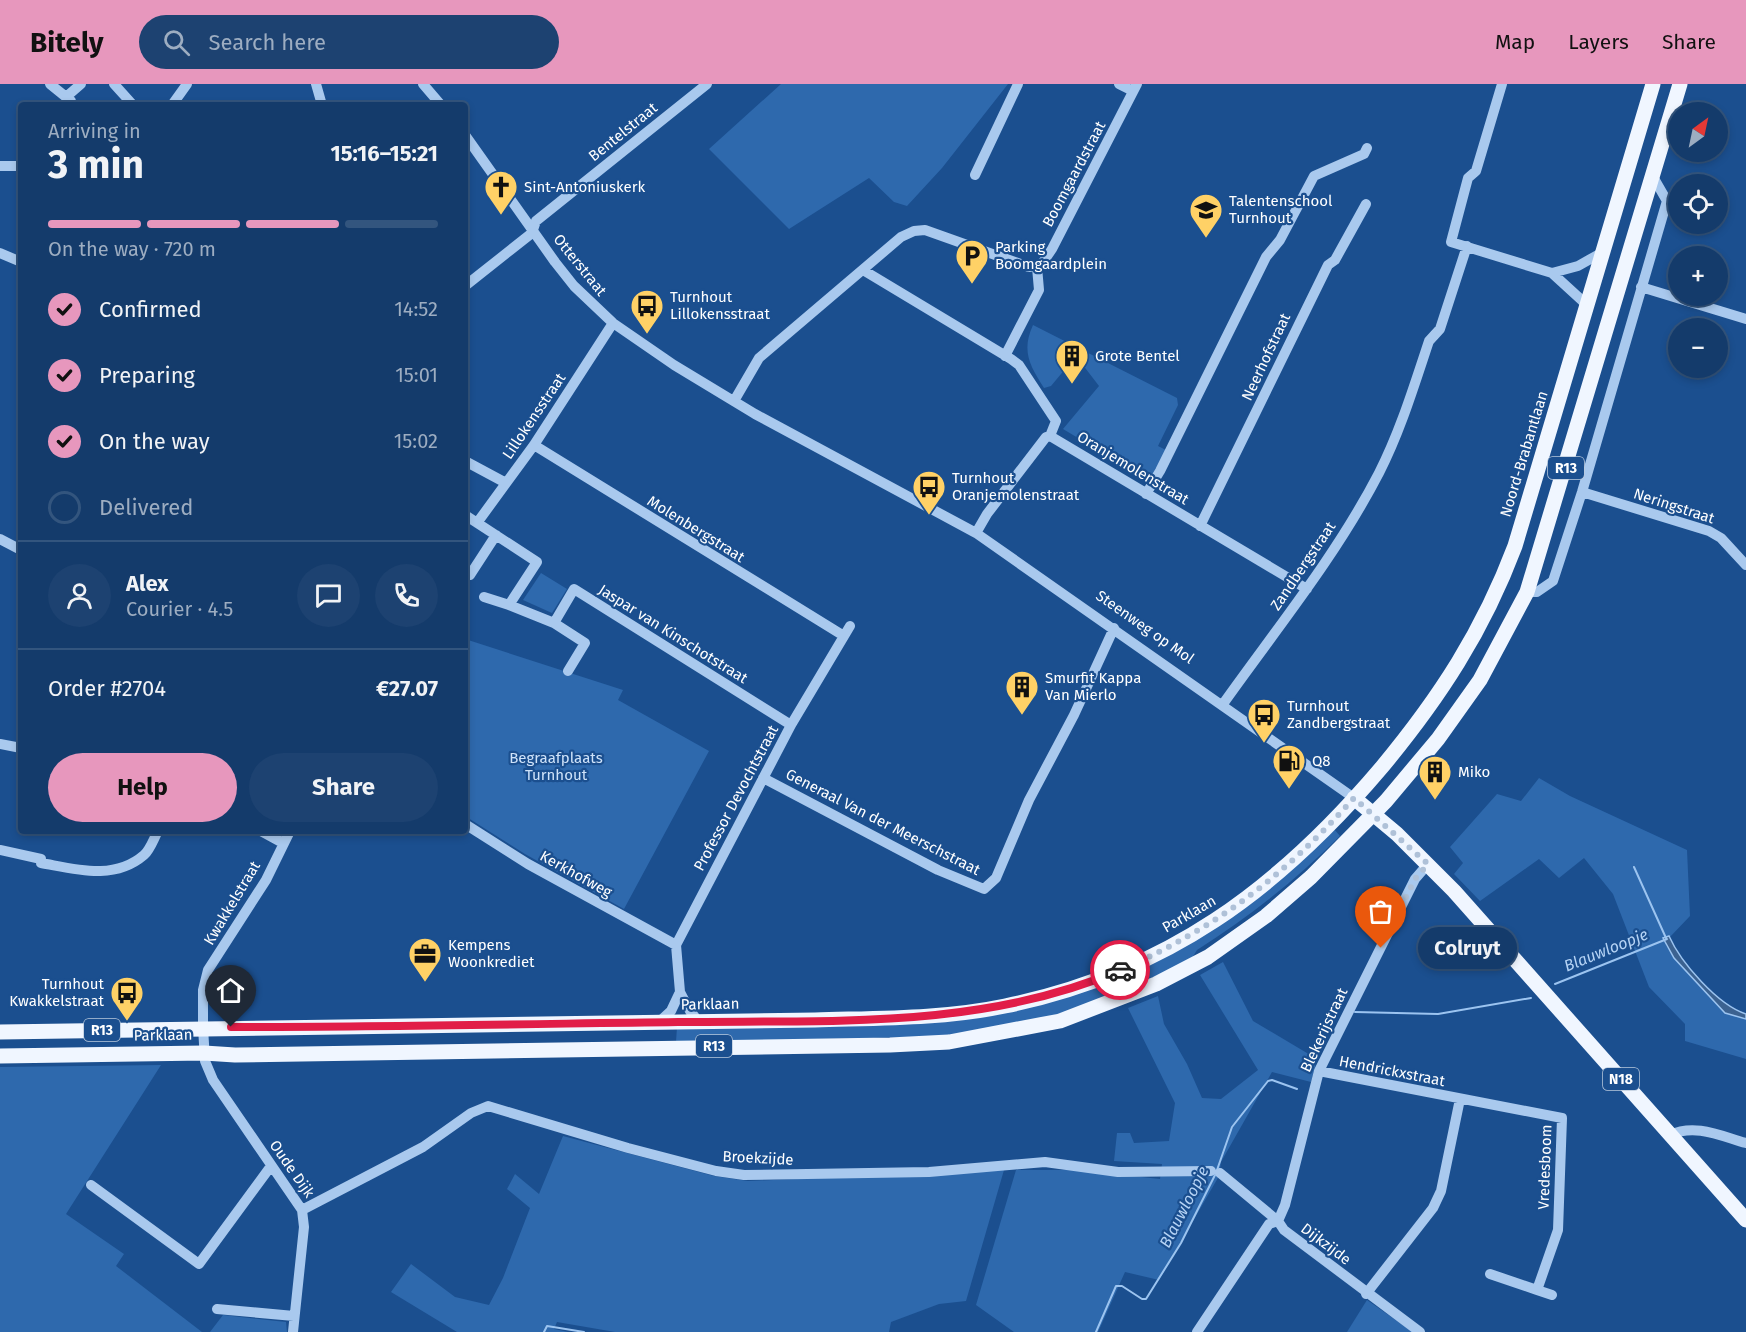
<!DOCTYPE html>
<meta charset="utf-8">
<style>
body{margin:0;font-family:"Fira Sans",sans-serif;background:#1d4271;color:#f1f3f6;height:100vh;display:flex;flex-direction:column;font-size:22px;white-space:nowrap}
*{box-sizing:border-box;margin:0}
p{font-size:20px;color:#9dadc1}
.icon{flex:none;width:33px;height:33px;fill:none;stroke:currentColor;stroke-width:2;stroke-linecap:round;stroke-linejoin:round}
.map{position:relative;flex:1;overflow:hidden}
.drawer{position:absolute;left:18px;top:18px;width:450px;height:732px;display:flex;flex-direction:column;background:#143b6b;border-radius:6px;box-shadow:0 3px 9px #0003,0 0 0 2px #33557e}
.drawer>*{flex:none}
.needle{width:39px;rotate:33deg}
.fabs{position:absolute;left:1668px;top:18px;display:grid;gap:12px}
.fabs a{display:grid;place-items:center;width:60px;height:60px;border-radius:50%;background:#143b6b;box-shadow:0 3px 9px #0003,0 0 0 2px #33557e;font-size:30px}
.pin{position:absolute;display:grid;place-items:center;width:51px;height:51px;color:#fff;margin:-62px -26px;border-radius:50% 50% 50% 0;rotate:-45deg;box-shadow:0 0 6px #0007}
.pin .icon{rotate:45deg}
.courier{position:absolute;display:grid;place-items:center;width:60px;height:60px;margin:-30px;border:4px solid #e11d48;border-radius:50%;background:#fff;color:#222;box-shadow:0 2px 8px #0007}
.bubble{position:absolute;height:42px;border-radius:21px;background:#143b6b;box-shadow:0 3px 9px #0003,0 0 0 2px #33557e;font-size:20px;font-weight:700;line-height:42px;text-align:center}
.headline em{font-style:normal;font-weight:700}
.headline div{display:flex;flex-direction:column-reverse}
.headline{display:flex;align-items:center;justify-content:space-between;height:102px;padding:0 30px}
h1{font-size:39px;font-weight:700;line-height:45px}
.bar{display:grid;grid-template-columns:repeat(4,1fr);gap:9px 6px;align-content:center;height:72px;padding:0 30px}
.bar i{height:8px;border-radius:4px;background:#33557e}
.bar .current{background:#e797bd}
.bar p{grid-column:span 4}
.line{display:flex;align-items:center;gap:15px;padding:0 30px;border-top:2px solid #33557e}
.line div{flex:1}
.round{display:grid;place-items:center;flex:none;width:63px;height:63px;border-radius:32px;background:#1d4271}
ol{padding:0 30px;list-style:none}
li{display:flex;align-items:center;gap:18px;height:66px}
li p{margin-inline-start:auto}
li .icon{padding:6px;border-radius:50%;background:#e797bd;color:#111;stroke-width:4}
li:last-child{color:#9dadc1}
li i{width:33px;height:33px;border:3px solid #33557e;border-radius:50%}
.button{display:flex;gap:12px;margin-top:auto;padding:12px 30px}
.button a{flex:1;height:69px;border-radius:36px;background:#e797bd;color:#111;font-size:24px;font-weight:700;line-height:69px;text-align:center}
.button a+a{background:#1d4271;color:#f1f3f6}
header{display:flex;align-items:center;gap:36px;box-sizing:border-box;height:84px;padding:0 30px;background:#e797bd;color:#111}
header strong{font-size:28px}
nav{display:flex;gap:33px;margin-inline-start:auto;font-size:21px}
.search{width:420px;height:54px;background:#1d4271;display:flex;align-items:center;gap:15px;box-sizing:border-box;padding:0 21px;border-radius:33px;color:#9dadc1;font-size:22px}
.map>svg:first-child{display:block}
</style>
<header>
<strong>Bitely</strong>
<div class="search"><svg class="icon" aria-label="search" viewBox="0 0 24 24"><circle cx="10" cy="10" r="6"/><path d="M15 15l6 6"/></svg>Search here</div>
<nav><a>Map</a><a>Layers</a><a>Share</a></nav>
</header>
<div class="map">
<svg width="1746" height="1248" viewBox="0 0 1746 1248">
<rect width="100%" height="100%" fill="#1b4f8f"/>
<path fill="#2e69ad" d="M781,0H1008L942,84L907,122L894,118L869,94L789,145L709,65Z
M1033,241L1177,314L1178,321L1158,362L1168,367L1150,397L1063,345L1099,302L1076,272L1051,302L1044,304C1030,282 1021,267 1033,241Z
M541,489L567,505L552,529L523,516Z
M465,555L623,606L618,616L709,667L624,825L525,770L465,732Z
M1539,694L1570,712L1687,766L1690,832L1669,854L1666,861L1674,874L1725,929L1746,935V975L1685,957V940L1649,903L1613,810L1584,774L1559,794L1539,775L1480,817L1454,790L1463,779L1450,763L1497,710L1521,717Z
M1334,745L1340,752C1296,796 1249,833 1197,866L1192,874L1152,895L1080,924L1032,937L953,952L676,958L677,943L990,931L1200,852Z
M1223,878L1253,937L1317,975L1311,998L1272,988L1221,1078L1219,1092L1159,1196L1125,1188L1098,1248H1014L976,1221L1016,1086H1077L1160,1095L1162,1080L1114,1077L1117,1049H1130L1134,1059L1169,1057L1175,1019L1128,924L1158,912L1164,940L1187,980L1202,1014L1221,1015L1258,986L1200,891Z
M161,981L66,1130L124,1170L116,1182L202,1248H0V983Z
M563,1052L714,1092L748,1097L1004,1086L966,1217L939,1220L891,1238L889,1248H615L557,1238L554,1245L568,1248H457L391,1208L411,1180L455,1213L489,1221L503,1194L530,1124L507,1105L515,1090L539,1110Z
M1367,1216L1413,1248H1347Z
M223,1231L286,1238L287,1248H210Z"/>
<path fill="#3c6290" stroke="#9cc4f0" stroke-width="1.5" d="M1669,852C1681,879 1718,921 1746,930V935L1725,929L1674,874L1663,854Z"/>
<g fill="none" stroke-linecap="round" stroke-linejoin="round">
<path stroke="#9cc4f0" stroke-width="2" d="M1634,783L1666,854
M1555,900L1667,855
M1355,928L1438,930L1531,914
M1217,1086L1232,1043L1268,997L1272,996L1297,1005
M544,1248L547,1242L584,1248
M1096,1248L1116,1202H1122L1142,1215H1146L1181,1159L1215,1091"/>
<path stroke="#a9c9ee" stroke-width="10" d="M50,0L71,17
M114,0L133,21
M316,0L322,21
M423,0L441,21
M1119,0L1133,7
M1502,0L1476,87L1468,94L1451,158L1552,189L1587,221
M66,13L81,0
M172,21L187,0
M465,51L555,178L574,202L613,239L674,281L755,330L976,449L1354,714
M0,82H21
M975,91L1018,0
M0,169L21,178
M863,186L1011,275L1019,281L1056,337L1050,352
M1552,189L1578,182L1603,168
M465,202L532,149L536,137L707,0
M1641,203L1746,235
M1005,272L1039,206L1037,183
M734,317L759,274L901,153L914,147L925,146L1029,183L1041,181L1052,165L1137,0
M1050,352L1307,505
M534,361L844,552
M465,377L506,399
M1582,408L1709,447L1721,454L1746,481
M1146,410L1160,387L1266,173L1280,156L1314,92L1364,70L1367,64
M465,431L537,478L509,521L484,513
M477,439L534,361L613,239
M1200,442L1328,181L1335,176L1366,120
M976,449L987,430L1046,353L1050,352
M0,455L21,466
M470,491L496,451
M1527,508H1537L1553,497L1582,408L1667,117L1652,91
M509,521L554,539L574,505L791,641
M554,539L585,559L568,587
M1223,620C1277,544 1336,472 1379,389C1400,348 1414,302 1429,257L1440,245L1467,162
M0,660L21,664
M763,694L938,786L984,805L996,794L1029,716L1074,631L1114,544
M465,740L528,780L676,861
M261,747L283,759
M290,747L266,796L208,886L203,906V943L205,977L213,996L302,1126L304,1143L293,1248
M0,766L41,775V779C75,785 114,797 144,771C150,766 154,754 158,747
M659,938L671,927L680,908
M699,938L690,927L680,908L676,861L791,641L850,542
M1319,987L1562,1034L1558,1146L1537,1206L1552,1211
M1670,1051C1695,1039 1721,1052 1746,1059
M1220,1089L1278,1137L1284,1146L1420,1248
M91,1101L199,1180L271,1082
M302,1126L423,1063L471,1029L488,1022L628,1064L716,1087L744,1091L929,1088L1045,1078L1118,1088L1211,1087
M1490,1190L1537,1206
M1366,1210L1433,1124L1441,1107L1460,1015
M217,1225L294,1232
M1197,1248L1269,1140L1278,1137L1285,1121L1319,987L1415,795L1428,780"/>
<path stroke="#f0f6ff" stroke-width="15" d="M1354,714L1397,750L1454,807L1746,1136
M0,948L815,936C878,934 943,935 1005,922C1166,889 1278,806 1382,683C1440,613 1483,547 1515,462L1653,0
M0,972L204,969L235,971L890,961L949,958L1060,937L1156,900L1208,873L1266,832L1311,793L1386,717L1438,655L1480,596L1527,508L1680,0"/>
</g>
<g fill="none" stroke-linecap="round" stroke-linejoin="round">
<path stroke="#afc1d8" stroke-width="6" stroke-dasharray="0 10.8" d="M1120,886C1217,844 1284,792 1354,714L1428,780L1415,795L1381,864"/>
<path stroke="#e11d48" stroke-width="8" d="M231,943C380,943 529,940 678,938C826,936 982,946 1120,886"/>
</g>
<defs>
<g id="church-pin" transform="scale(1.725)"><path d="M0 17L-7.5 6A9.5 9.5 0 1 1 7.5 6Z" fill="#ffd166" stroke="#1b4f8f"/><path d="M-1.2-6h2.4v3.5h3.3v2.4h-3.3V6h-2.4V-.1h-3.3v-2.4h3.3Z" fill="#111"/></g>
<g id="school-pin" transform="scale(1.725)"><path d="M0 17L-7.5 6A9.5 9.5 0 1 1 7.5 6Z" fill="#ffd166" stroke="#1b4f8f"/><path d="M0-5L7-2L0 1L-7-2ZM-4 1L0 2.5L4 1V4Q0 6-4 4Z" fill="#111"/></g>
<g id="parking-pin" transform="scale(1.725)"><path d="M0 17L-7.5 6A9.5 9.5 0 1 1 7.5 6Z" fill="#ffd166" stroke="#1b4f8f"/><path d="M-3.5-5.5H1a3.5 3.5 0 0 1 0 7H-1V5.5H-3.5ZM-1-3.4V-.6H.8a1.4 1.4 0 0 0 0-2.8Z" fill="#111"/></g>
<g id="bus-pin" transform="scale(1.725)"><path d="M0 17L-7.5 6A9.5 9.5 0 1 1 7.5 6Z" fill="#ffd166" stroke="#1b4f8f"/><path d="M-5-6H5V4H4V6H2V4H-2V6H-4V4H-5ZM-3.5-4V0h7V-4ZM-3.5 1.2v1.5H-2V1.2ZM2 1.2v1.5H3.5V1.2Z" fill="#111"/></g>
<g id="building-pin" transform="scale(1.725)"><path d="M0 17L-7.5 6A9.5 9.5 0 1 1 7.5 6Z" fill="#ffd166" stroke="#1b4f8f"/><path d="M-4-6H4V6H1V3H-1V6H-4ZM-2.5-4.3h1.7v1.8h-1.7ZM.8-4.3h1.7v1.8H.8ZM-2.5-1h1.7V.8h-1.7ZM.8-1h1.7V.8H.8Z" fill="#111"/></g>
<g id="fuel-pin" transform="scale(1.725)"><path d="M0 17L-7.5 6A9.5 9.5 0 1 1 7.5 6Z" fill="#ffd166" stroke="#1b4f8f"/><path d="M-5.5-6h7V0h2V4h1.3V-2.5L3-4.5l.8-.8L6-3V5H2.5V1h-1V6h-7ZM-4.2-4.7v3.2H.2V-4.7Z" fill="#111"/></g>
<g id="office-pin" transform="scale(1.725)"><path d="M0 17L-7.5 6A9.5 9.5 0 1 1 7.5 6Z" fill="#ffd166" stroke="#1b4f8f"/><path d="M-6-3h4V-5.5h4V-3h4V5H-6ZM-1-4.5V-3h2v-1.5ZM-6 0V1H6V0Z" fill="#111"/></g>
</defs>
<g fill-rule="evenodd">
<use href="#church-pin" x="501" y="103"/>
<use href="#school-pin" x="1206" y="126"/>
<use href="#parking-pin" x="972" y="172"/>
<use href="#bus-pin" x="647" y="222"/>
<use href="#building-pin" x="1072" y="272"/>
<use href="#bus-pin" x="929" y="403"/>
<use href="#building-pin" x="1022" y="603"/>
<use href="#bus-pin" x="1264" y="631"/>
<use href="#fuel-pin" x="1289" y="677"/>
<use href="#building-pin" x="1435" y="688"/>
<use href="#office-pin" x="425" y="870"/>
<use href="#bus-pin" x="127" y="909"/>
</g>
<g text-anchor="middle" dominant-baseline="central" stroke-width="4.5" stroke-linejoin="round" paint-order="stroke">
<g fill="#1b4f8f" stroke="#bbcadd" stroke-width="1.5">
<rect x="1548" y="373" width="36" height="22" rx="4.5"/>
<rect x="84" y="935" width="36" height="22" rx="4.5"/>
<rect x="696" y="951" width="36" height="22" rx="4.5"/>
<rect x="1603" y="984" width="36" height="22" rx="4.5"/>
</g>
<g font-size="14" font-weight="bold" fill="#fff">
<text x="1566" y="384">R13</text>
<text x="102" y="946">R13</text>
<text x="714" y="962">R13</text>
<text x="1621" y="995">N18</text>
</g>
<g font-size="15" fill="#fff" stroke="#1b4f8f">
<text transform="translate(623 48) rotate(-39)">Bentelstraat</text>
<text transform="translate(1074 90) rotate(-62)">Boomgaardstraat</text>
<text transform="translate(580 181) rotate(51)">Otterstraat</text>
<text transform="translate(1266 273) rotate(-65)">Neerhofstraat</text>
<text transform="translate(534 332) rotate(-56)">Lillokensstraat</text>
<text transform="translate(1524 370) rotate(-73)">Noord-Brabantlaan</text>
<text transform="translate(1133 384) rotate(31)">Oranjemolenstraat</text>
<text transform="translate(1674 422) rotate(18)">Neringstraat</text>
<text transform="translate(696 445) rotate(32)">Molenbergstraat</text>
<text transform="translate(1303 482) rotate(-56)">Zandbergstraat</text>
<text transform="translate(1145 543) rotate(35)">Steenweg op Mol</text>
<text transform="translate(673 550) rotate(32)">Jaspar van Kinschotstraat</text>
<text transform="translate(736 714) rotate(-62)">Professor Devochtstraat</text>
<text transform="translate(883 738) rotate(27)">Generaal Van der Meerschstraat</text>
<text transform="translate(576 790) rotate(29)">Kerkhofweg</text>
<text transform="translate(232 819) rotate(-59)">Kwakkelstraat</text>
<text transform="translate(1189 830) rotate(-30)">Parklaan</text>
<text transform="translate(710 920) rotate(-1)">Parklaan</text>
<text transform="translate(1324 946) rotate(-65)">Blekerijstraat</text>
<text transform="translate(163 951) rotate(-1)">Parklaan</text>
<text transform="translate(1392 987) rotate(11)">Hendrickxstraat</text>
<text transform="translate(758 1074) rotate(3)">Broekzijde</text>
<text transform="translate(1545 1083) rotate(-88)">Vredesboom</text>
<text transform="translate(292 1085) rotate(55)">Oude Dijk</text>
<text transform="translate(1326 1160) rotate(37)">Dijkzijde</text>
</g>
<g font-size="15" fill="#fff" stroke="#1b4f8f" text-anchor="start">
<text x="524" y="103">Sint-Antoniuskerk</text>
<text x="1229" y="117">Talentenschool<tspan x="1229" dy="17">Turnhout</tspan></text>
<text x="995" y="163">Parking<tspan x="995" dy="17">Boomgaardplein</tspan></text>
<text x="670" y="213">Turnhout<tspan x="670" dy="17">Lillokensstraat</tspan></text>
<text x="1095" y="272">Grote Bentel</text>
<text x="952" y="394">Turnhout<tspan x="952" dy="17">Oranjemolenstraat</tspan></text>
<text x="1045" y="594">Smurfit Kappa<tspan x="1045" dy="17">Van Mierlo</tspan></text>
<text x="1287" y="622">Turnhout<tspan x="1287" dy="17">Zandbergstraat</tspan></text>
<text x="1312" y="677">Q8</text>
<text x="1458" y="688">Miko</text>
<text x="448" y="861">Kempens<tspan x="448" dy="17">Woonkrediet</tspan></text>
<text x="104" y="900" text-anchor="end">Turnhout<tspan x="104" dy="17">Kwakkelstraat</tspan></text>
</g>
<g font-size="15" fill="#cfe3fa" stroke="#1b4f8f">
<text x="556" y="674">Begraafplaats<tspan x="556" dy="17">Turnhout</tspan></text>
</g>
<g font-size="16" font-style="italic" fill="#b5d3f5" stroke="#1b4f8f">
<text transform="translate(1606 866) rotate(-22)">Blauwloopje</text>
<text transform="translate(1184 1123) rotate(-63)">Blauwloopje</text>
</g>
</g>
</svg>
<div class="fabs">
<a><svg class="needle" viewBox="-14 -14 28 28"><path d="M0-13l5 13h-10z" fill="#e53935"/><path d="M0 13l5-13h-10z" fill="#9dadc1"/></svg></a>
<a><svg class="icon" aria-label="locate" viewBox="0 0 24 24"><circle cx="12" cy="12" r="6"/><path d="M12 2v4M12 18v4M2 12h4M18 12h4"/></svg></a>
<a>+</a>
<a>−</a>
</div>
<div class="pin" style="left:1381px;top:864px;background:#ea580c"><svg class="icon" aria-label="bag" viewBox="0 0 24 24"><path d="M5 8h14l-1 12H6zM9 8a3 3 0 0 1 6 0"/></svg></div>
<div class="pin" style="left:231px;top:943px;background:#1f2937"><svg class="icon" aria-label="home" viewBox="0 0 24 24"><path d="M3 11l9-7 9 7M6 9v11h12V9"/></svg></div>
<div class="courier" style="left:1120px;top:886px"><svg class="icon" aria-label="car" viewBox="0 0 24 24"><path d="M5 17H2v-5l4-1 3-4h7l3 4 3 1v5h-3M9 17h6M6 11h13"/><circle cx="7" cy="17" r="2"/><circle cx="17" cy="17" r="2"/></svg></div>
<div class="bubble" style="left:1418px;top:843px;width:99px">Colruyt</div>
<section class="drawer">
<div class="headline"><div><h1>3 min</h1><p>Arriving in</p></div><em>15:16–15:21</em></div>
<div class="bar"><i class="current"></i><i class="current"></i><i class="current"></i><i></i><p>On the way · 720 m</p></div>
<ol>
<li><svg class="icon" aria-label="check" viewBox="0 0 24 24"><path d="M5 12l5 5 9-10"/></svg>Confirmed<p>14:52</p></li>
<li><svg class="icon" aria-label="check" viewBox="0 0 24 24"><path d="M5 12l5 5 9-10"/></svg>Preparing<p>15:01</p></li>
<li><svg class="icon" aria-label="check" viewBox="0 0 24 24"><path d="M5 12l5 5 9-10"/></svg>On the way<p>15:02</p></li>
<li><i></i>Delivered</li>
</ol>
<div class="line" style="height:108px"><a class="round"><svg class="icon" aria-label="person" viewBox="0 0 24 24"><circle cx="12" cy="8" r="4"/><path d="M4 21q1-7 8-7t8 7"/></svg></a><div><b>Alex</b><p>Courier · 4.5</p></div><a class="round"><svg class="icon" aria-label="chat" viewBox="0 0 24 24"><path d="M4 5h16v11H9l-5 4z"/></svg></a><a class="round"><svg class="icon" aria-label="phone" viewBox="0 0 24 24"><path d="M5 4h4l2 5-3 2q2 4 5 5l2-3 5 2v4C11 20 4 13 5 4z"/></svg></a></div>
<div class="line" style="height:78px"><div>Order #2704</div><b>€27.07</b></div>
<div class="button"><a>Help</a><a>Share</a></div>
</section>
</div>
